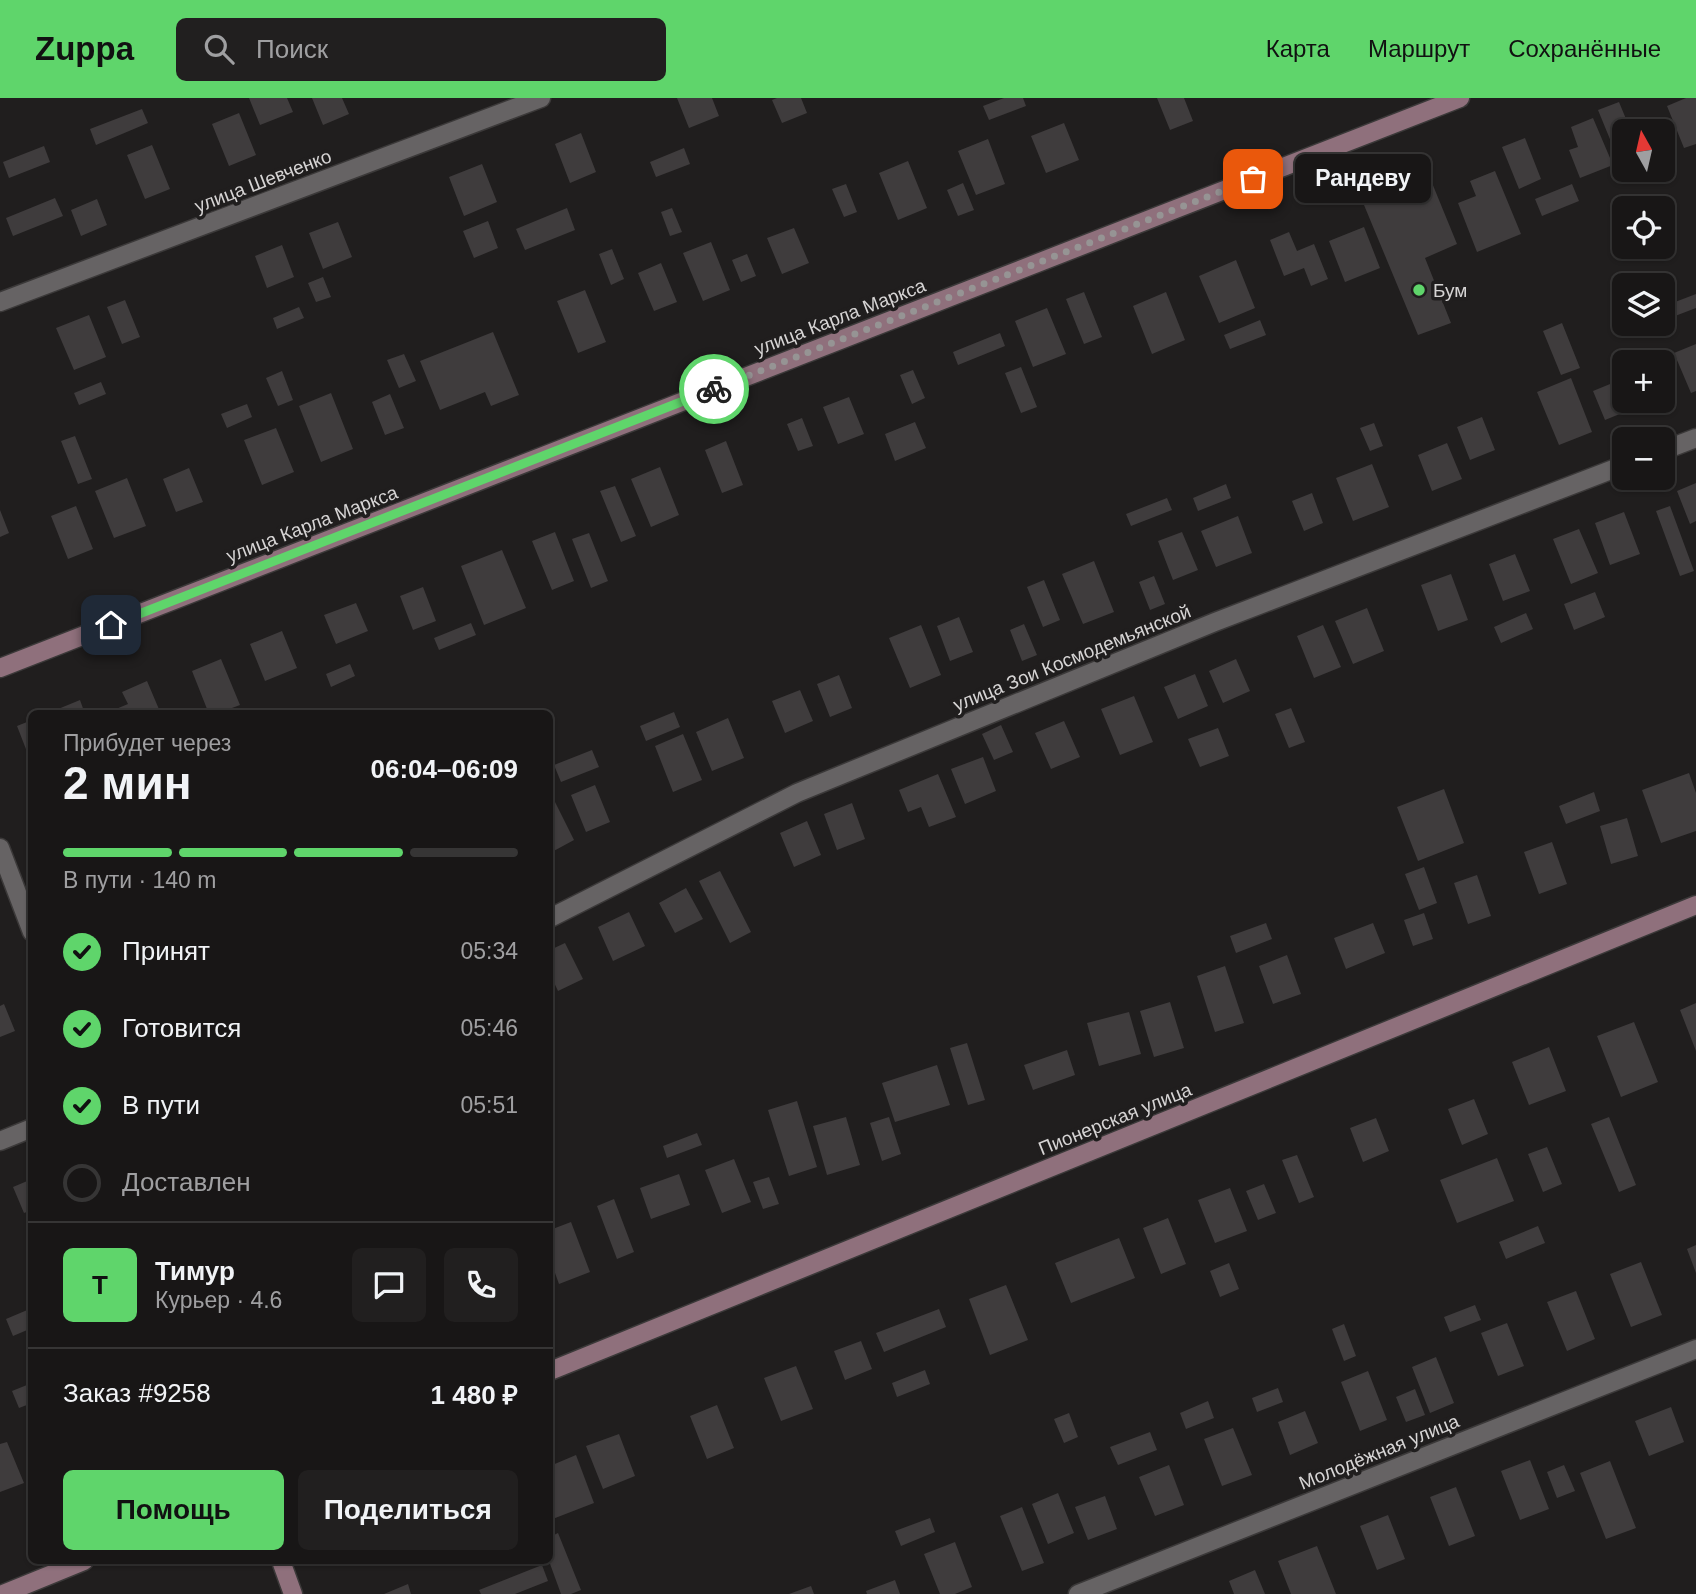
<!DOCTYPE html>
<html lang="ru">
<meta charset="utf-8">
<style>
body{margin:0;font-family:Arial,sans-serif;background:#211f1f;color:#f1f3f6;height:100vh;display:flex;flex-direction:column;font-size:26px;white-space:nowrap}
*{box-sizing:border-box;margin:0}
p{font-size:23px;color:#9f9fa1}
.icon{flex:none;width:38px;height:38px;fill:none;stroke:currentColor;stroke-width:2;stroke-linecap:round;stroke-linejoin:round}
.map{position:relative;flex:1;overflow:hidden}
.side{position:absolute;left:28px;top:612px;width:525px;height:854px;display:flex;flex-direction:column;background:#181616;border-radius:10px;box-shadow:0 2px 5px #0004,0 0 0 2px #363535}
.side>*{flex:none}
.needle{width:46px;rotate:352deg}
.controls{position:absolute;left:1612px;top:21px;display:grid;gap:14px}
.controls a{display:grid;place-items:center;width:63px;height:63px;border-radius:10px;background:#181616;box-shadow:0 2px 5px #0004,0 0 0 2px #363535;font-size:35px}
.pin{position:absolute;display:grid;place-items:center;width:60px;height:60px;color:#fff;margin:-30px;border-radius:14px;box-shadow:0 4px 10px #0006}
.courier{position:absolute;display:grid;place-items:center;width:70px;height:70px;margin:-35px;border:5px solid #5fd56b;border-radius:50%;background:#fff;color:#222;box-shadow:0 2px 9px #0007}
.bubble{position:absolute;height:49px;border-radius:10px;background:#181616;box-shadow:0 2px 5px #0004,0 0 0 2px #363535;font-size:23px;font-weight:700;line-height:49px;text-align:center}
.headline em{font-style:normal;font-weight:700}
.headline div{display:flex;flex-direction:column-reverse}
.headline{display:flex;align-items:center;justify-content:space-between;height:119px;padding:0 35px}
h1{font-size:46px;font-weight:700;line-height:52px}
.bar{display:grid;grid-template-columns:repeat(4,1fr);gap:10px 7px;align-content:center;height:84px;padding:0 35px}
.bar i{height:9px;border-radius:5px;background:#363535}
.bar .selected{background:#5fd56b}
.bar p{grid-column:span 4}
.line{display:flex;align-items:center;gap:18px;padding:0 35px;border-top:2px solid #363535}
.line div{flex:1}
.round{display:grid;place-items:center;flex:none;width:74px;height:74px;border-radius:10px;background:#211f1f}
ol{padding:0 35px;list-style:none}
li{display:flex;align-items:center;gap:21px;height:77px}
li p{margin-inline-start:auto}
li .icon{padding:7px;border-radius:50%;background:#5fd56b;color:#111;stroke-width:4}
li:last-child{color:#9f9fa1}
li i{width:38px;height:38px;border:4px solid #363535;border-radius:50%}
.cta{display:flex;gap:14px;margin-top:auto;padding:14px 35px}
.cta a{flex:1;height:80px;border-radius:10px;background:#5fd56b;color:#111;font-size:28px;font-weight:700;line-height:80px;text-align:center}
.cta a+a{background:#211f1f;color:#f1f3f6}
header{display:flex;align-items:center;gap:42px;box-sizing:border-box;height:98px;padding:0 35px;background:#5fd56b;color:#111}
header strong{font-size:33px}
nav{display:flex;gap:38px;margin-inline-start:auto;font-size:24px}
.search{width:490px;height:63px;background:#211f1f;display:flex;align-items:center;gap:18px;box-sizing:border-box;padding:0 24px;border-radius:10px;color:#9f9fa1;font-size:26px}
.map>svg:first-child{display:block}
</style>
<header>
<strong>Zuppa</strong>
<div class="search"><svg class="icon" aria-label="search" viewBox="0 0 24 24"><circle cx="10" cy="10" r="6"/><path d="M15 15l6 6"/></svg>Поиск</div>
<nav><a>Карта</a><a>Маршрут</a><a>Сохранённые</a></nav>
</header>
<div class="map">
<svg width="1696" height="1496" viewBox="0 0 1696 1496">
<rect width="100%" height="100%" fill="#201e1e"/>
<path fill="#3f3c3d" d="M249,0H287L293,14L260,27Z
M312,0H342L349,16L323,27Z
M677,0H712L719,18L689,30Z
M777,0H801L807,15L782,25L772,2Z
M1004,0H1023L1026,8L989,22L983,8Z
M1157,0H1184L1193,23L1170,32Z
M1686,0H1696V46L1684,50L1667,8Z
M1619,4L1631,33H1624V47L1614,51L1598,12Z
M142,11L148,25L96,47L90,31Z
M239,15L256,57L229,68L212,26Z
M1593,20L1613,67L1580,80L1569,52L1578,49L1571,29Z
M1064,25L1079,62L1046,75L1031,38Z
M581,35L596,74L570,85L555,46Z
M1525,40L1541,81L1519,91L1502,49Z
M988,41L1005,86L976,97L958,53Z
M152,47L170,91L145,101L127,57Z
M44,48L50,64L9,80L3,64Z
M684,50L690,66L656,79L650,64Z
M908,63L927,110L898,122L879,75Z
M482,66L497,104L464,118L449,79Z
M1495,73L1521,136L1477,154L1458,105L1476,98L1470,83Z
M1430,80L1457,146L1425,160L1451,225L1418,237L1364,107Z
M963,85L974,112L958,118L947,92Z
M846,86L857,114L844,119L832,91Z
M1572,86L1579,103L1542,118L1535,101Z
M55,100L63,118L13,138L6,120Z
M97,101L107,127L81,138L71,112Z
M567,110L575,132L525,152L516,131Z
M672,110L682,134L670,138L661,114Z
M488,123L498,150L474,160L463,133Z
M338,124L352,159L323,171L309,135Z
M1364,129L1380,170L1345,184L1329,143Z
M794,130L809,165L782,176L767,140Z
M1289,134L1297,153L1314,146L1328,181L1311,188L1304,170L1284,178L1270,142Z
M711,144L730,192L703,203L683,155Z
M282,147L294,179L267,190L255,158Z
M612,151L624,181L611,187L599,156Z
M747,156L756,178L741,184L732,162Z
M1236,162L1255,210L1219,225L1199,178Z
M661,165L677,204L654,213L638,175Z
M323,179L331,199L316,204L308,185Z
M585,192L606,244L578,255L557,203Z
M1084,194L1102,239L1084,246L1066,201Z
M1166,194L1185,242L1152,256L1133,208Z
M1696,196V210L1662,223V209Z
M125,202L140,239L122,246L107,209Z
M299,209L304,220L277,231L273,220Z
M1047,210L1066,256L1033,269L1015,223Z
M89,217L106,259L74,272L56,230Z
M1260,222L1266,237L1230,251L1224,237Z
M1562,225L1580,270L1561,277L1543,233Z
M493,234L519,297L491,308L485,294L440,312L420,263Z
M1000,235L1005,248L958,267L953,254Z
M1696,246V293L1691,295L1674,255Z
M404,256L416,283L399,290L387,262Z
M1021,269L1037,309L1021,315L1005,275Z
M913,272L925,300L912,306L900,277Z
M282,273L293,302L278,308L266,280Z
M1571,280L1592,334L1559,347L1537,294Z
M101,284L106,296L79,307L74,295Z
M1615,284L1627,313L1605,322L1593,293Z
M331,295L353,351L321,364L299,308Z
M390,296L404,330L385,337L372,304Z
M849,299L864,336L838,346L823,309Z
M247,306L252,319L227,330L221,316Z
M1482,319L1495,352L1470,362L1457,329Z
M802,320L813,348L798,353L787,326Z
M915,324L926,350L895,363L885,336Z
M1374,325L1383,348L1370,353L1360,330Z
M276,330L294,374L262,387L244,342Z
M75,338L92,381L78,386L61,343Z
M726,343L743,387L722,395L705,352Z
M1447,345L1462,381L1432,393L1418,357Z
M1372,366L1389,409L1353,423L1336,380Z
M660,369L679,417L651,429L631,381Z
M189,370L203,404L176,414L163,381Z
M127,380L146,428L114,440L95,393Z
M1696,385V423L1690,426L1677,393Z
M1226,386L1231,400L1198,413L1193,400Z
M615,388L636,438L621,444L600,393Z
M1312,395L1323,425L1304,433L1292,403Z
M1167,400L1172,412L1131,428L1126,416Z
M76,408L93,451L68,461L51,418Z
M1670,408L1694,473L1680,478L1656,413Z
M0,412L9,435L0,439Z
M1624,414L1640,456L1610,467L1595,425Z
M1238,418L1252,455L1216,469L1201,433Z
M1579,431L1598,475L1571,486L1553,441Z
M555,434L574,483L552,492L532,443Z
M1182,434L1198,472L1173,482L1158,443Z
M589,435L608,483L591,490L572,441Z
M502,452L526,510L484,527L461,468Z
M1515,456L1530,493L1503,503L1489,466Z
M1094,463L1114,514L1083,526L1062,476Z
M1451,476L1468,522L1438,533L1421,487Z
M1154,478L1165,506L1150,512L1139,484Z
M1044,482L1060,522L1043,529L1027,489Z
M423,489L436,523L413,532L400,498Z
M1595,494L1605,519L1574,532L1564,506Z
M356,505L368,533L336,546L324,517Z
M1367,510L1384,553L1353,566L1335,523Z
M1526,515L1533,531L1501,545L1494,529Z
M959,519L973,554L950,563L937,528Z
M471,525L476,537L439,552L434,540Z
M1024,526L1037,557L1022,563L1010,532Z
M921,527L941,577L910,590L889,540Z
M1323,527L1341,569L1314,580L1297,538Z
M282,533L297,570L265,583L250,546Z
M221,561L240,607L216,616H209L192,573Z
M1236,561L1250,593L1223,605L1209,573Z
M350,566L355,578L331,589L326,576Z
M1195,576L1208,608L1178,621L1164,589Z
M839,577L852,610L830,619L817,586Z
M147,583L161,616H104L128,606L122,594Z
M800,592L813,623L785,635L772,603Z
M1134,598L1153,644L1120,657L1101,611Z
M80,602L85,616H46Z
M277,610L280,616H261Z
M1291,610L1305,644L1289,650L1275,616Z
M674,614L680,629L646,643L640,628Z
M728,620L744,660L712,673L696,634Z
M32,622V664H31L17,628Z
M1064,623L1080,659L1051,671L1035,635Z
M1001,627L1013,654L994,662L982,636Z
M1218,630L1229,658L1200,669L1188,641Z
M683,636L702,682L673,694L655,648Z
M592,652L599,669L561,684L554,667Z
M983,659L996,693L965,706L951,671Z
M1689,675L1696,695V733L1661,745L1642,692Z
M938,676L956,719L929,729L921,709L908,714L899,692Z
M595,687L610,724L586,734L571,697Z
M1444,691L1464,745L1418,763L1397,709Z
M550,694L574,742L550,755Z
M1594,694L1600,713L1566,726L1559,708Z
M852,705L865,741L837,752L824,716Z
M1627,720L1638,758L1611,766L1600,728Z
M807,723L821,757L794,769L780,735Z
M1552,744L1567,786L1539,796L1524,754Z
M1424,769L1437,805L1419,812L1405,776Z
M720,773L751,834L730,845L699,783Z
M1477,777L1491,818L1468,826L1454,785Z
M686,790L703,821L675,835L659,805Z
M629,814L645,848L613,863L598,829Z
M1424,815L1433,841L1413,848L1404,822Z
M1266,825L1272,841L1236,855L1230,838Z
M1373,825L1385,855L1346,871L1334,840Z
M565,845L583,881L558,893L550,876V852Z
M1287,857L1301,896L1273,906L1259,868Z
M1225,868L1244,925L1215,934L1197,878Z
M1170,904L1184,950L1154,959L1140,913Z
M1696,905V953L1680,912Z
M4,906L15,933L0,939V908Z
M1129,914L1141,956L1099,968L1087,925Z
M1634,924L1658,984L1621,999L1597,938Z
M967,945L985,1002L968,1007L950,950Z
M1549,949L1566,993L1529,1007L1512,964Z
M1067,952L1075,977L1033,992L1024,967Z
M937,967L950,1007L895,1024L882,985Z
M1474,1001L1488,1036L1462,1047L1448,1011Z
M797,1003L817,1069L789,1078L768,1012Z
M846,1019L860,1067L827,1077L813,1028Z
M889,1019L901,1056L882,1063L870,1025Z
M1609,1019L1636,1087L1619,1094L1591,1026Z
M1376,1020L1389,1053L1363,1064L1350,1030Z
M697,1035L702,1047L667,1060L663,1048Z
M1547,1049L1562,1086L1543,1094L1528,1056Z
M1297,1057L1314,1099L1299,1105L1282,1062Z
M1497,1060L1514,1103L1457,1125L1440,1082Z
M734,1061L751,1104L722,1115L705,1072Z
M679,1076L690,1107L651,1121L640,1090Z
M769,1079L779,1106L763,1111L753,1084Z
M32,1081V1112L24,1115L13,1089Z
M1264,1086L1276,1115L1258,1122L1246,1093Z
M1230,1090L1247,1133L1215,1145L1198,1102Z
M614,1101L634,1154L617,1161L597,1108Z
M1168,1120L1186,1166L1161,1176L1143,1130Z
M571,1124L590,1174L559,1186L550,1161V1132Z
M1538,1128L1545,1145L1506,1161L1499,1144Z
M1119,1140L1135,1180L1071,1205L1055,1165Z
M1696,1147V1175L1687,1151Z
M1641,1164L1662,1217L1631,1229L1610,1176Z
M1229,1165L1239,1191L1220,1199L1210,1173Z
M1006,1187L1028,1242L990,1257L969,1201Z
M1576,1193L1595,1241L1567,1253L1547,1204Z
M1475,1207L1481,1222L1450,1234L1444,1219Z
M32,1210V1230L13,1238L6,1221Z
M939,1211L946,1229L884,1254L876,1235Z
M1507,1225L1524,1268L1498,1278L1481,1235Z
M1344,1226L1356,1258L1344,1263L1332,1231Z
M861,1243L872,1271L845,1282L834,1253Z
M1436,1259L1454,1305L1430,1315L1412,1269Z
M796,1268L813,1311L781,1323L764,1280Z
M925,1272L930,1286L897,1299L892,1285Z
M1368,1273L1387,1322L1360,1333L1341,1284Z
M32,1285V1305L19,1310L12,1293Z
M1278,1290L1283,1304L1257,1314L1252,1300Z
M1415,1291L1425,1317L1406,1324L1396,1299Z
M1208,1303L1214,1320L1186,1331L1180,1315Z
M717,1307L734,1350L707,1361L690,1318Z
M1671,1309L1684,1344L1649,1358L1635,1323Z
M1305,1313L1318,1345L1290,1357L1278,1324Z
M1069,1315L1078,1339L1064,1345L1054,1321Z
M1233,1330L1252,1377L1222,1388L1204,1341Z
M1150,1334L1157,1352L1118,1367L1110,1349Z
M619,1336L635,1378L603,1391L586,1348Z
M7,1344L24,1385L0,1394V1346Z
M576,1357L594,1405L550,1422V1368Z
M1530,1362L1549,1411L1520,1422L1501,1373Z
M1610,1363L1636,1430L1606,1441L1580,1375Z
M1169,1367L1184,1407L1155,1418L1139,1379Z
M1564,1367L1575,1393L1557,1400L1547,1374Z
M1456,1389L1475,1438L1449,1448L1430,1399Z
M1058,1395L1074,1435L1048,1446L1032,1406Z
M1105,1398L1117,1431L1088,1442L1075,1409Z
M1022,1409L1044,1465L1022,1473L1000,1418Z
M1388,1417L1405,1461L1377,1472L1360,1428Z
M930,1420L935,1434L901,1448L895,1433Z
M558,1435L581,1492L571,1496H561L549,1463L550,1439Z
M955,1444L972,1489L955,1496H940L924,1456Z
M1317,1448L1336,1496H1291L1278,1463Z
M542,1467L548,1483L515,1496H481L479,1492Z
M1255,1472L1265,1496H1234L1229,1483Z
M895,1482L900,1496H867L866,1493Z
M408,1486L411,1496H384Z
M811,1488L814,1496H789Z"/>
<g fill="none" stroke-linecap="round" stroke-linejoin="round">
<g stroke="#3b3939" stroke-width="21">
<path id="street" d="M0,204L541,0
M1662,353L1696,340
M0,750L32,834
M550,820L797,695L1215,524L1624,367
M0,1043L32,1030
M1078,1496L1696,1251"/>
</g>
<g stroke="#3b3939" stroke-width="21">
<path id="secondary" d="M0,570L1460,0
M550,1273L1696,807
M281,1463L293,1496
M3,1496L84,1463"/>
</g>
<use href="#street" stroke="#666364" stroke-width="18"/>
<use href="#secondary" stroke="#8f707c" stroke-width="18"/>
</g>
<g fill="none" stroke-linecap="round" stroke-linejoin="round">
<path stroke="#969494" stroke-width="7" stroke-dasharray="0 12.6" d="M714,291L1253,81"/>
<path stroke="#5fd56b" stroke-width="9" d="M111,527L714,291"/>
</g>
<circle fill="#5fd56b" stroke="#201e1e" stroke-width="2.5" cx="1419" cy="192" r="7"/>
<g text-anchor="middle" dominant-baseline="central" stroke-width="7" stroke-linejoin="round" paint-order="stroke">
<g font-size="19" fill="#d6d4d4" stroke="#201e1e">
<text transform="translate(263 83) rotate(-21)">улица Шевченко</text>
<text transform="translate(840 219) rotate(-21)">улица Карла Маркса</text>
<text transform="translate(312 426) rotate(-21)">улица Карла Маркса</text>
<text transform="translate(1072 560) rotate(-22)">улица Зои Космодемьянской</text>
<text transform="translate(1115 1021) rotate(-22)">Пионерская улица</text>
<text transform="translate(1379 1354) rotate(-22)">Молодёжная улица</text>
</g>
<g font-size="19" fill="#d6d4d4" stroke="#201e1e" text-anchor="start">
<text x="1433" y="192">Бум</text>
</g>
</g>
</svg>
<div class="controls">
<a><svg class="needle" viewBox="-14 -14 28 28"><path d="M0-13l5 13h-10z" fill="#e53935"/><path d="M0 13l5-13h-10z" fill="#9f9fa1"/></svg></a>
<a><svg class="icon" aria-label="locate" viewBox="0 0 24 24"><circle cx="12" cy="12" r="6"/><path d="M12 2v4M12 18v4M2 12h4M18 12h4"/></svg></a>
<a><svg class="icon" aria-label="layers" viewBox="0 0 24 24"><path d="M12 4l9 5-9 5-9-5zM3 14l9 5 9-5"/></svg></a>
<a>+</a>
<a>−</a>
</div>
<div class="pin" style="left:1253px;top:81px;background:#ea580c"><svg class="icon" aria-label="bag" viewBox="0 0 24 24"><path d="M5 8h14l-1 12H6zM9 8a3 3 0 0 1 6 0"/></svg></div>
<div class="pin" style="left:111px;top:527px;background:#1f2937"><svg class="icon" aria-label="home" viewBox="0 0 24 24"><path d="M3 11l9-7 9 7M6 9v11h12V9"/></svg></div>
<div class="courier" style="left:714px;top:291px"><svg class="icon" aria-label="bike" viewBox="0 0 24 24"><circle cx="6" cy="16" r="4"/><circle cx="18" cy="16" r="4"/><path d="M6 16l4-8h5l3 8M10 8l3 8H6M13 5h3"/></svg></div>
<div class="bubble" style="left:1295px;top:56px;width:136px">Рандеву</div>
<section class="side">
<div class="headline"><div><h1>2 мин</h1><p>Прибудет через</p></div><em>06:04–06:09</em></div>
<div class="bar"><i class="selected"></i><i class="selected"></i><i class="selected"></i><i></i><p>В пути · 140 m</p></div>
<ol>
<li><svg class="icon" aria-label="check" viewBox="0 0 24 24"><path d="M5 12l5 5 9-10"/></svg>Принят<p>05:34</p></li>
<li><svg class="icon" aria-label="check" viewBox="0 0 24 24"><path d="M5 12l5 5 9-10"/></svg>Готовится<p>05:46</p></li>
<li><svg class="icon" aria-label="check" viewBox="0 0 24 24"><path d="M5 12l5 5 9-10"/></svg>В пути<p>05:51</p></li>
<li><i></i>Доставлен</li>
</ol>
<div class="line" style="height:126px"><b class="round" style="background:#5fd56b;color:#111">Т</b><div><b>Тимур</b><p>Курьер · 4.6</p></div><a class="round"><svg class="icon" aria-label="chat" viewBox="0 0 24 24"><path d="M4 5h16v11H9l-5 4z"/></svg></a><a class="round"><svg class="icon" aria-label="phone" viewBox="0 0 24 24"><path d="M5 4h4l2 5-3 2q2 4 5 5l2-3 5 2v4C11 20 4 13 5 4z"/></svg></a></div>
<div class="line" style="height:91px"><div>Заказ #9258</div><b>1 480 ₽</b></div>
<div class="cta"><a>Помощь</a><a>Поделиться</a></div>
</section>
</div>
